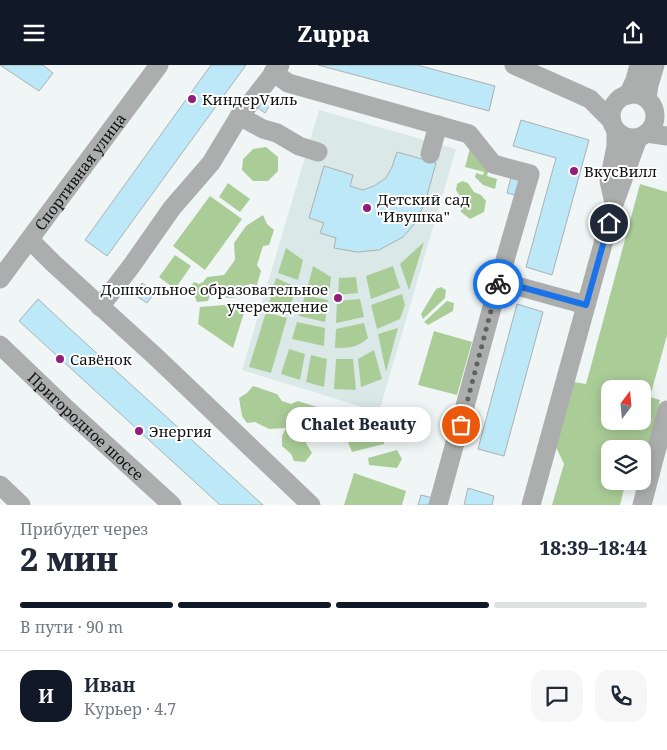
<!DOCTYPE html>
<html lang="ru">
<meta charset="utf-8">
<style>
body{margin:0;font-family:"Noto Serif",serif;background:#f6f6f7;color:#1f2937;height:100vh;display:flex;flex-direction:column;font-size:19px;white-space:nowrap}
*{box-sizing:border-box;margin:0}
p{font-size:16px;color:#747a83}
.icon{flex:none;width:28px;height:28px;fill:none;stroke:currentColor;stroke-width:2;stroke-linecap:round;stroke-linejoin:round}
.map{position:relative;height:440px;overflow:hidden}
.drawer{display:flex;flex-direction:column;background:#fff;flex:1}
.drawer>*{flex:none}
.needle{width:32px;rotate:16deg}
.tools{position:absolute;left:601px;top:315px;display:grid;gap:10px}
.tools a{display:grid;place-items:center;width:50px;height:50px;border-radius:10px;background:#fff;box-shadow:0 2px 12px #0003;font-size:25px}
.pin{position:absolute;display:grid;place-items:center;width:42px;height:42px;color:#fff;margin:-21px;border:2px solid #fff;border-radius:50%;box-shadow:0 1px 5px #0007}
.courier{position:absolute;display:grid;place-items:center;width:50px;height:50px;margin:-25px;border:4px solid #1a73e8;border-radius:50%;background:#fff;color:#222;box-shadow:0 1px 6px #0007}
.bubble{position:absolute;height:35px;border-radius:15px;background:#fff;box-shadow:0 2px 12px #0003;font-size:16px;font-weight:800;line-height:35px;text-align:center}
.head em{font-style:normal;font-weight:800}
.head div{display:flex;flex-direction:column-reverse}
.head{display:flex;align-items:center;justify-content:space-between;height:85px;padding:0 20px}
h1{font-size:32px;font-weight:800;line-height:38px}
.bar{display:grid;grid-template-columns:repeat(4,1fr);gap:8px 5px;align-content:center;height:60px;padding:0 20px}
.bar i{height:6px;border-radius:4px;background:#e0e1e3}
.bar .current{background:#111827}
.bar p{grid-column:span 4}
.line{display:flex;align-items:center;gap:12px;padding:0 20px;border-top:1px solid #e0e1e3}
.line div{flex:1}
.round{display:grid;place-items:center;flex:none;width:52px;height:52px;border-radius:15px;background:#f6f6f7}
header{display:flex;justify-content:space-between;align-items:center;height:65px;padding:0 20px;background:#111827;color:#fff;font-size:22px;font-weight:800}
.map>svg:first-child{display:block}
</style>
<header><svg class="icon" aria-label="menu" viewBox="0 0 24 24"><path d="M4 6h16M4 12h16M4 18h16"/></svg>Zuppa<svg class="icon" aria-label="share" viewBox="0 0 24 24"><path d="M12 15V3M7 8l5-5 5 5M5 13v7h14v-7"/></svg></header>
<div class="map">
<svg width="667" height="440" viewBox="0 0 667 440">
<rect width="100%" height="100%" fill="#f0f6f6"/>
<path fill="#dae8e8" d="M319,45L456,84L379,347L242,305Z"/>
<path fill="#aacd98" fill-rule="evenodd" d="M266,82L278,92V106L268,116H253L242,105L243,94L253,84Z
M470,83L489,103L487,111L497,114L495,124L483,120L475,112L476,108L483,110L484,107L465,102Z
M462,116L468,118L474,127L481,130L486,136L484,147L470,154L461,147L459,139L460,131L456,125L457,119Z
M228,118L250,134L240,147L219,132Z
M640,119L667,127V270L650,332L660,335L643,403L642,384H610V416H639V417L626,416L620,440H552L564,399L555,380L574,317L586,319L592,297ZM610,324H642V356H610Z
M210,131L242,154L205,205L173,181Z
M263,150L267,159L274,165L269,180L263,181L257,200L261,206L257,220L250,219L241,224L239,232L227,233L223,228L210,230L208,236L197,237L194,230L188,225L194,217L199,219L203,217L207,212L224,210L235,195L234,178L246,161Z
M424,177L409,225L400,199Z
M286,183L303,195L298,215L278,208Z
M175,190L191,201L175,224L159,212Z
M313,201L331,212L329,229L307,225Z
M393,201L400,223L371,234L366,211Z
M356,212L358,228L338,230L339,213Z
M276,213L296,222L289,247L268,241Z
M441,222L446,225L445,233L423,254L421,249L436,224Z
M402,229L405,240L400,254L377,264L371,240Z
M305,230L328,235L325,257L299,251Z
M360,234L364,252L336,258L337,236Z
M447,236L454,238L453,246L428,260L424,257Z
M247,238L233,283L198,259L200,242Z
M266,247L287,253L271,308L249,302Z
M297,257L325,263L324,281L292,274Z
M364,258L368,273C357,283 349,283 335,283L336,264Z
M398,263L386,307L378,269Z
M434,266L472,277L457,330L418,320Z
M289,284L305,289L300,315L281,309Z
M374,285L382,314L361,322L358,294Z
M311,290L327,294L324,322L306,317Z
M336,294H353L356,325L334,324Z
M253,321L277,329L282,336L291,339L298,336L317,342L319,351L314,360L304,364L310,368L306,378L312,388L305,397L294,396L291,389L282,381V371L286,363L269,364L255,357L247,358L242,351L239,333L247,328Z
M358,364L384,372V379L352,387L347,375Z
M397,385L402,394L397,403L369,400L368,393Z
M354,408L406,426L402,440H344Z"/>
<path fill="#bce8f8" stroke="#abb1b3" d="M0,0H43L53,8L39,26Z
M211,0H246L107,191L85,175Z
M318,0H417L495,21L489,46Z
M260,25L273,35L265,48L251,38Z
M521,55L589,75L552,210L526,202L556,93L513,81Z
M397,87L436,98L426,134L417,156L403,172L379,185L357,187L334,183L336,173L320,168L324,158L309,153L324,101L353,110L350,121L363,125L374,121L386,113L392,102Z
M511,112L524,115L519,131L507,128Z
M142,218L155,227L147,238L135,230Z
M38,234L68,262L263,440H220L19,256Z
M517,239L543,247L504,391L478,384Z
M468,423L494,431L492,440H464Z
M421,430L433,433L431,440H418Z"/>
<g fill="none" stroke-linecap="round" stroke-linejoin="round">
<g stroke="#acaead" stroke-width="19">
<path d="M514,0L590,34L612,56"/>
<path d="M273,7L288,18L469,69L493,99L530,109L503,202L438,440"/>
<circle cx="633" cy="51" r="22"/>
<path d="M628,30L635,15L639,0"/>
<path d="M647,34L649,20L655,0"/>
<path d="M239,51L263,64L277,68L299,81L318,87"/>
<path d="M647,68L667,71"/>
<path d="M430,89L438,60"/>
<path d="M614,138L609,116L616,81V65"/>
<path d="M30,175L53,198L157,293L311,440"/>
<path id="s1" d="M0,214L159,0"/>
<path d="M499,216L586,240"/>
<path d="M100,242L132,200L172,143L211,98L237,55L280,0"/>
<path id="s2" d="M0,280L69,346L172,440"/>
<path d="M0,420L21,440"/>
<path d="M531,440L614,139L638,73"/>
<path d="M642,440L667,345"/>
</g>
</g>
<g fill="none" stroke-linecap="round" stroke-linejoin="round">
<path stroke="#5e6261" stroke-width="5" stroke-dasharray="0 9" d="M461,360L498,219"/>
<path stroke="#1a73e8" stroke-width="6" d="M498,219L499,216L586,240L609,158"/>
</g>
<g fill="#921d7b" stroke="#fff" stroke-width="2">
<circle cx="192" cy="34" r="5"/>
<circle cx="574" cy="106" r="5"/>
<circle cx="367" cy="143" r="5"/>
<circle cx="338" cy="233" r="5"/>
<circle cx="60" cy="294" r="5"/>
<circle cx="139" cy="366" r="5"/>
</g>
<g text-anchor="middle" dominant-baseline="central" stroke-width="4" stroke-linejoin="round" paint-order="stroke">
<g font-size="15" fill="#0f1211" stroke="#fff" text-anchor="start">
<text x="202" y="34">КиндерVиль</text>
<text x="584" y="106">ВкусВилл</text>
<text x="377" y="134">Детский сад<tspan x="377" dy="17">"Ивушка"</tspan></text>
<text x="328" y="224" text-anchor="end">Дошкольное образовательное<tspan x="328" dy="17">учереждение</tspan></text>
<text x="70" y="294">Савёнок</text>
<text x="149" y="366">Энергия</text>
</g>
<g font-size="15" fill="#0f1211" stroke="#fff">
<text stroke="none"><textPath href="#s1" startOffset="134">Спортивная улица</textPath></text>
<text stroke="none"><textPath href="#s2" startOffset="118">Пригородное шоссе</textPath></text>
</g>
</g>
</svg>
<div class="tools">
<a><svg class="needle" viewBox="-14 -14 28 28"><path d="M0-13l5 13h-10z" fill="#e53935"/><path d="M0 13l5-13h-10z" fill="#747a83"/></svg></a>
<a><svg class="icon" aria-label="layers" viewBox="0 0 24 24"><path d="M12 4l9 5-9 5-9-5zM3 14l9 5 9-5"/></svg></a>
</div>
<div class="pin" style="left:461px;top:360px;background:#ea580c"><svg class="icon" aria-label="bag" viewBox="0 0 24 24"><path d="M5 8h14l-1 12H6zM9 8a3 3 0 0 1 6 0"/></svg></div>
<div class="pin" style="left:609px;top:158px;background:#1f2937"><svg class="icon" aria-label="home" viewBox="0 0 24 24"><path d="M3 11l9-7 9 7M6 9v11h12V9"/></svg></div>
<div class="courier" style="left:498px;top:219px"><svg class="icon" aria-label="bike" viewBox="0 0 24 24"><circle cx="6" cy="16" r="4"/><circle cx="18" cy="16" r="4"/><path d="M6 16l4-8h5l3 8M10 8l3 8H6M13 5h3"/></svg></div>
<div class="bubble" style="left:286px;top:342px;width:145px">Chalet Beauty</div>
</div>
<section class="drawer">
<div class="head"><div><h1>2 мин</h1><p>Прибудет через</p></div><em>18:39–18:44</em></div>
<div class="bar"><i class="current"></i><i class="current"></i><i class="current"></i><i></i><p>В пути · 90 m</p></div>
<div class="line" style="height:90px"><b class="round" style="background:#111827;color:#fff">И</b><div><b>Иван</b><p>Курьер · 4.7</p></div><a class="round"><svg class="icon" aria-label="chat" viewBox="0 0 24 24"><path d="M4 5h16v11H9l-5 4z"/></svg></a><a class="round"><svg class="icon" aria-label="phone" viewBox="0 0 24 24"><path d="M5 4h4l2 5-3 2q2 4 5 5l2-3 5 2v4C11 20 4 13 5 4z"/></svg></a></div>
</section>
